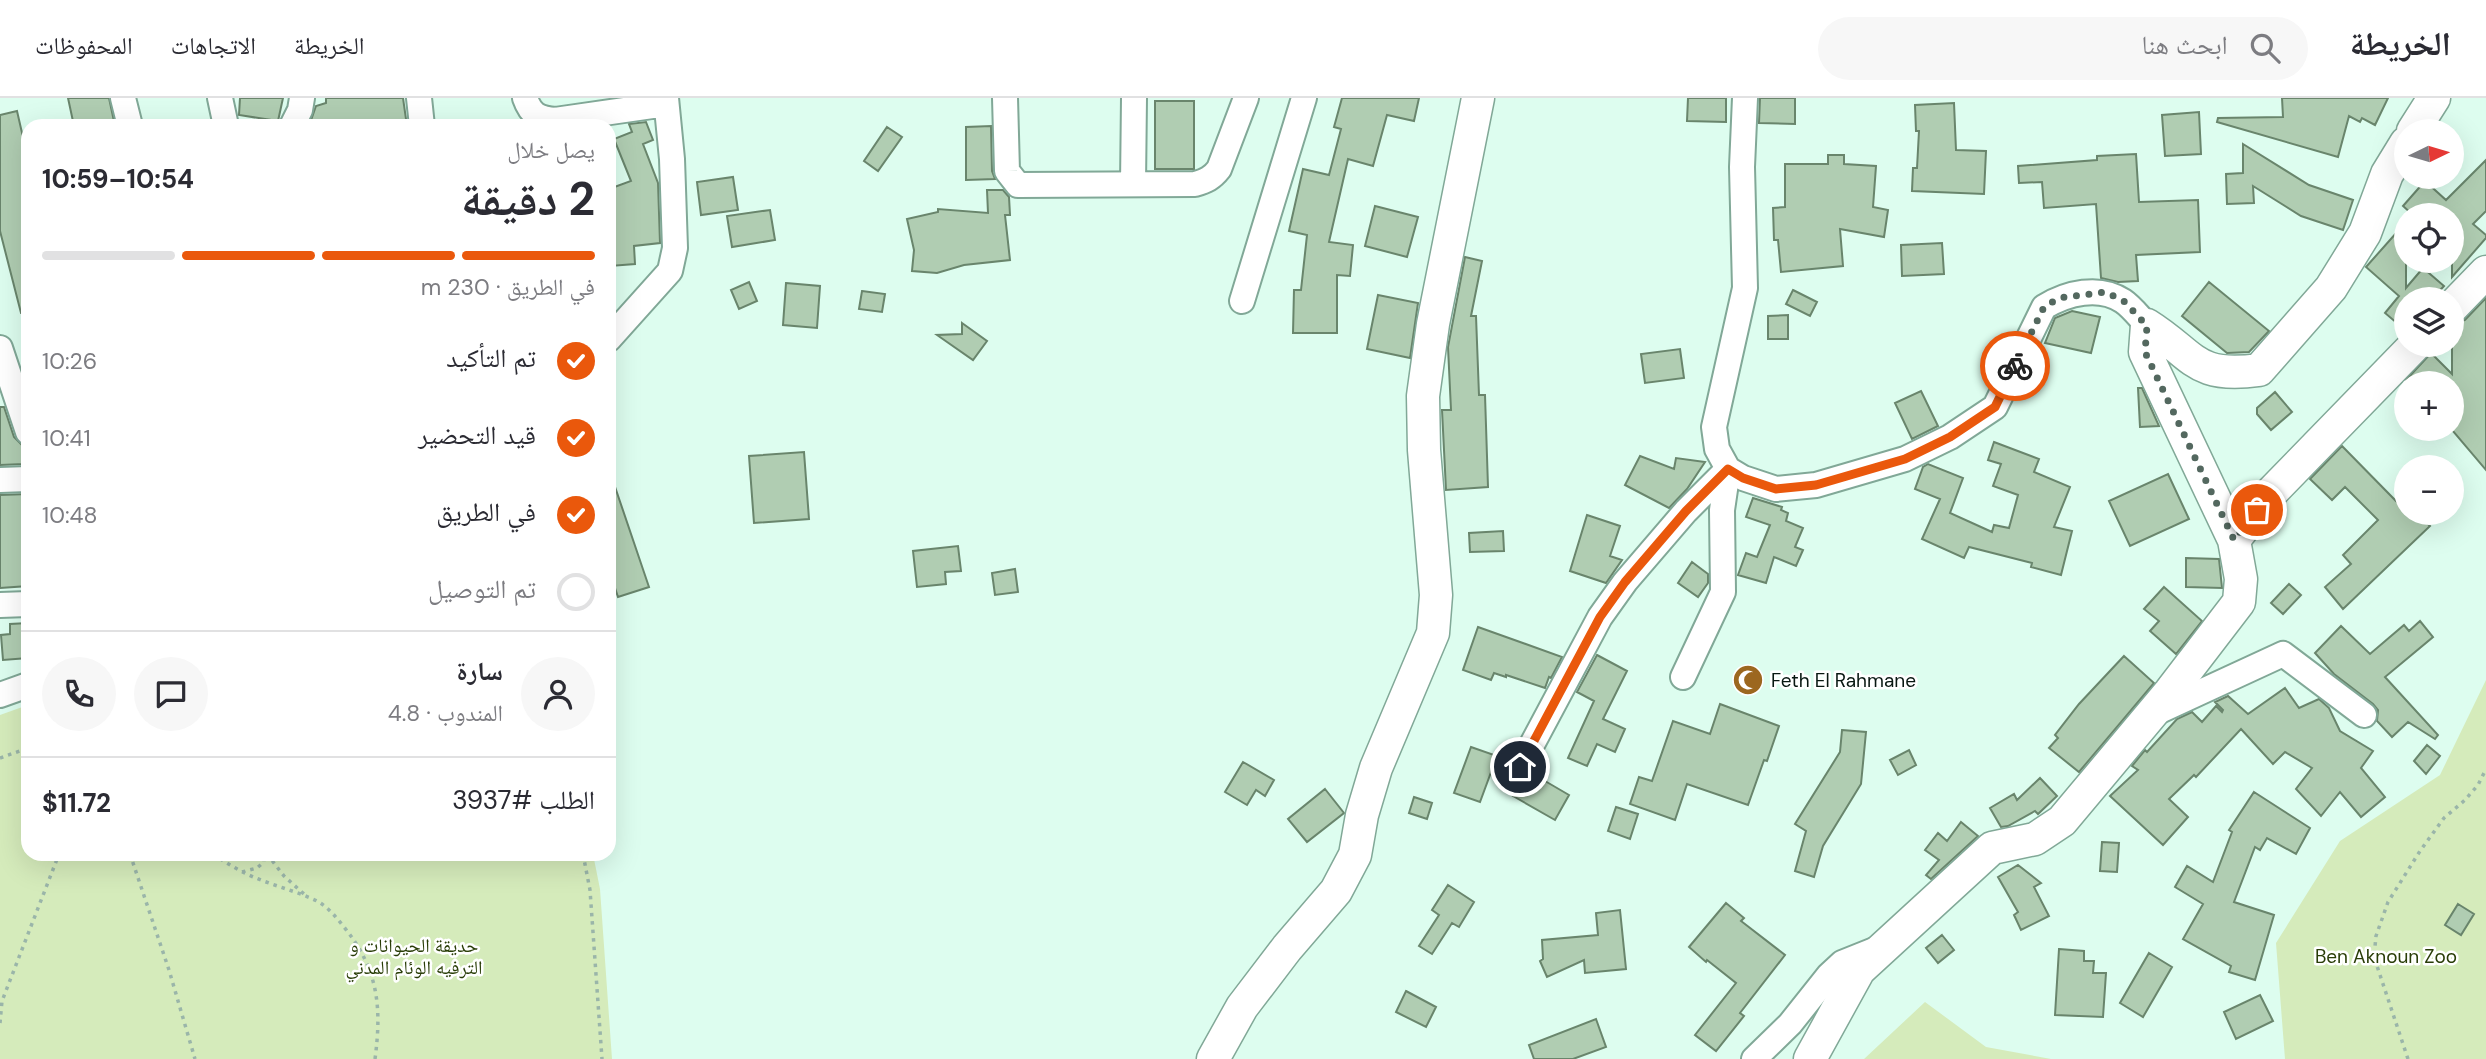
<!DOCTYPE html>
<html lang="ar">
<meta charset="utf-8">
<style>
body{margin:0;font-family:"DM Sans","Noto Naskh Arabic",sans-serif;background:#f7f7f7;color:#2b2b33;direction:rtl;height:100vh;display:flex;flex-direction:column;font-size:26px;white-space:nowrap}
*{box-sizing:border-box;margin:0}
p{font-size:23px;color:#7c7c81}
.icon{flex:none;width:38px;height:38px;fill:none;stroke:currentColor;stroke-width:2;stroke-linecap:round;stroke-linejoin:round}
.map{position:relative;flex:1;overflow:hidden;direction:ltr}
.details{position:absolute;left:21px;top:21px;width:595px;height:742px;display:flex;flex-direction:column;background:#fff;border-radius:21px;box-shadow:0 7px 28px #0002;direction:rtl}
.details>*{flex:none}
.needle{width:46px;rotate:85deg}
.controls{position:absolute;left:2394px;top:21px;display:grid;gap:14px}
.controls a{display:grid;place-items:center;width:70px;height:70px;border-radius:50%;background:#fff;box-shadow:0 7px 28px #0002;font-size:35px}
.pin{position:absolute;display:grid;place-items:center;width:60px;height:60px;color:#fff;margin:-30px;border:4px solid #fff;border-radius:50%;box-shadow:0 2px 7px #0007}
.courier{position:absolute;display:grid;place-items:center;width:70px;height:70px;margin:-35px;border:5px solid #ea580c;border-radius:50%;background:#fff;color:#222;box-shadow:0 2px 9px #0007}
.summary em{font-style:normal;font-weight:700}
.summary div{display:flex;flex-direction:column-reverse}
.summary{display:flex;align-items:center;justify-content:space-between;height:119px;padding:0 21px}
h1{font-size:46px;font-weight:700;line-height:52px}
.bar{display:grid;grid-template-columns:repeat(4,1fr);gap:10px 7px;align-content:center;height:84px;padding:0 21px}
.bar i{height:9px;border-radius:5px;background:#e1e1e2}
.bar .active{background:#ea580c}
.bar p{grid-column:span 4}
.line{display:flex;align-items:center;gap:18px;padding:0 21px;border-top:2px solid #e1e1e2}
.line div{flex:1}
.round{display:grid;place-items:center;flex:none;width:74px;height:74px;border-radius:37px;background:#f7f7f7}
ol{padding:0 21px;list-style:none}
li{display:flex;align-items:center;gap:21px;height:77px}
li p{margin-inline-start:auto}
li .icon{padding:7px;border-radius:50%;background:#ea580c;color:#fff;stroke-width:4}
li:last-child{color:#7c7c81}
li i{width:38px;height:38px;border:4px solid #e1e1e2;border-radius:50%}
header{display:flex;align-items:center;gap:42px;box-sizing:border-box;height:98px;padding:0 35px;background:#fff;border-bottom:2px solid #e1e1e2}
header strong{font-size:33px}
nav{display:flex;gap:38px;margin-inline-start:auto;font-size:24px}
.search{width:490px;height:63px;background:#f7f7f7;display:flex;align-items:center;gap:18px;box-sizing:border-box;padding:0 24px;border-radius:38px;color:#7c7c81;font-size:26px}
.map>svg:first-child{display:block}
</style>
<header>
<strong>الخريطة</strong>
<div class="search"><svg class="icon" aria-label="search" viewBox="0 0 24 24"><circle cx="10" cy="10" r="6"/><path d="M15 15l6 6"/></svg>ابحث هنا</div>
<nav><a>الخريطة</a><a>الاتجاهات</a><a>المحفوظات</a></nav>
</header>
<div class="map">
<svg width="2486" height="961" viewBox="0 0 2486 961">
<rect width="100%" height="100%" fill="#ddfdef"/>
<path fill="#d5ebbb" d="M2486,582V961H2285L2276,845L2340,743L2440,677Z
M28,607V756H593L600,791L612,961H0V617Z
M1925,904L1986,949L2051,961H1864Z"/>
<path fill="#b0cdb2" stroke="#69856c" stroke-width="2" d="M68,0H109L115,28H74Z
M240,0H283L278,23L239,17Z
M326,0H403L407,28H309L316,8L326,5Z
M1342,0H1419L1414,23L1387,17L1373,68L1348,61L1329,144L1353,147L1350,178L1337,177V235H1293L1294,192H1301L1307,137L1289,133L1303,71L1329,77L1341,31L1334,29Z
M1688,0H1726V24L1687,23Z
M1760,0H1795V26L1759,25Z
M2282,0H2388L2375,27L2362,20L2360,24L2349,18L2338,59L2217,24L2218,20L2283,19Z
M1155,3H1194V71H1155Z
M1954,5L1956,52L1986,53L1984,96L1912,93L1913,70H1917L1919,33H1916L1915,7Z
M17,13L28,61V214L21,215L0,133V17Z
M2199,14L2201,56L2165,58L2162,17Z
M646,24L653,42L643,46L658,85L660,145L634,148L635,166L610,168L609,91L631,83L614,41L632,34L629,26Z
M991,28L992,73L995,81L966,82V29Z
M887,29L902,39L878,73L864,63Z
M2243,46L2309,87L2353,102L2343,132L2301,118L2253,88L2254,105L2227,106L2226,76L2243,75Z
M2136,56L2139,104L2198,102L2200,154L2136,157L2138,183L2118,184L2101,180L2096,106L2044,110L2042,84L2019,85L2018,68L2097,62V58Z
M1828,57H1844V66L1876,68L1873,109L1888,112L1884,139L1840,131L1843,168L1781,174L1778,142H1774L1773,110L1785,109V66H1828Z
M2486,62V113L2473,126L2486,137V140L2452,179V117H2413L2403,108L2425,83L2446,102Z
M733,79L738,112L701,117L697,84Z
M987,92H1003L1009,99L1010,117H1005L1010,162L964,167L937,175L912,173L914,152L907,121L938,114V111L988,115Z
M1375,108L1418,119L1407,159L1365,148Z
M770,112L775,142L732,149L727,118Z
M2406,124V190L2423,170L2444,188L2432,201H2406L2405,232L2385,215L2399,198L2366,169Z
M1942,145L1944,176L1902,178L1901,147Z
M1465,159L1482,163L1471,218H1476L1479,297H1485L1488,389L1446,392L1442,312H1451L1448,249Z
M749,184L757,203L739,211L731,192Z
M2209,184L2269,233L2249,254L2227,255L2182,218Z
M786,185L820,188L817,230L783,227Z
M1793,192L1817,204L1810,218L1786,206Z
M862,193L885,196L882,214L859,211Z
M1378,197L1418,205L1410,260L1367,251Z
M2486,200V372L2452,332V285H2409L2406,282L2431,255L2452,276V227L2465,222Z
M2072,213L2100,219L2091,255L2045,245L2055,220Z
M1788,217V241H1768V218Z
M962,225L987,243L973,262L937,237L962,236Z
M1680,251L1684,280L1645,285L1641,256Z
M2138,290H2142L2159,328L2140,329Z
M1921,293L1938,328L1912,341L1895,305Z
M2275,294L2292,314L2271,332L2257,316V310Z
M0,309H4L14,339L23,348L24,366L0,367Z
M1994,344L2039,361L2034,374L2070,389L2054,429L2072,433L2061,477L2031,469L2032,465L1969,449L1964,460L1922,441L1940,401L1915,391L1923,369L1928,366L1963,380L1950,415L1992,434L1994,427L2009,430L2018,397L1993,388L2001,366L1988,362Z
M2342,348L2397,404L2406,396V415H2417L2430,428L2343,511L2325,489L2351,466L2343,457L2378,422L2345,389L2332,402L2310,381Z
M804,354L809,421L754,425L749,358Z
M1640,358L1674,371L1676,360L1705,364L1687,391L1669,410L1625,387Z
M2168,376L2189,421L2130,448L2109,403Z
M612,380L649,489L618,499L609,472V381Z
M28,396V488L0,490V397Z
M1753,400L1782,409L1781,412L1788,415L1786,423L1803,430L1795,449L1803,452L1796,468L1774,459L1766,485L1738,477L1746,455L1757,459L1770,427L1746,419Z
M1587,417L1620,428L1610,458L1622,462L1606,485L1570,473Z
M1503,433L1504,453L1470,454L1469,435Z
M958,448L961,473L945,474L946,486L917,489L913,453Z
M2186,460L2219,461L2222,490L2186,489Z
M1692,464L1708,476V485L1698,499L1678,485Z
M1015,471L1018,494L995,497L992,475Z
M2289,486L2301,497L2283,516L2271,505Z
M2164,489L2202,523L2176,556L2150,533L2159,523L2144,511Z
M2420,523L2433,539L2385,579L2438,637L2435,641L2408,624L2392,639L2377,623L2378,612L2373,606L2334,576L2315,555L2341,528L2370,556L2404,527L2409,533Z
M28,525V560L3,562L1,537L10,536V526Z
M1478,529L1562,559L1551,580L1549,579L1545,590L1506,577V579L1494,575L1491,582L1463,572Z
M1597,557L1627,573L1603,621L1625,631L1615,654L1597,646L1587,668L1568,660L1594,603L1577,594Z
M2124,558L2154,585L2079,674L2049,650L2058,640L2055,637L2079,606Z
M2285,590L2299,610L2319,601L2329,610L2340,633L2373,653L2361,670L2385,699L2361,719L2340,694L2321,718L2296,691L2312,670L2285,654L2273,666L2241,631L2196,679L2194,677L2169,701L2188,719L2163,747L2110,698L2138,672L2132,668L2145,652L2147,654L2177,621L2192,614L2202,624L2216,608L2222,614L2223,612L2215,604L2228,598L2248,616Z
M1720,606L1779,628L1767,663L1764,662L1748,707L1687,686L1675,722L1630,706L1639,679L1652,683L1673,623L1710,636Z
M1842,632L1866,634L1861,686L1823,748L1814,779L1795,773L1806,733L1795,726L1840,654Z
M2427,647L2440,658L2426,676L2414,663Z
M1471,649L1497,658L1480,704L1454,695Z
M1909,652L1916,667L1898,677L1890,662Z
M1243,664L1274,682L1265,698L1256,692L1247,707L1225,694Z
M1533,676L1569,697L1555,722L1513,698L1521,684L1528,681Z
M2040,680L2057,698L2038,716L2035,713L2008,728L2001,729L1990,710L2014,696L2017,702Z
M1325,691L1344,715L1307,744L1288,721Z
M2254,694L2310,730L2296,756L2267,740L2260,752L2255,749L2234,804L2274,817L2255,882L2229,874L2231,868L2183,841L2203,806L2175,789L2187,768L2213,784L2232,734L2229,732Z
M1414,699L1432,705L1427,721L1409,715Z
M1616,709L1638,716L1630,741L1608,733Z
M1961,724L1978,738L1931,781L1926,777L1939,762L1925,752L1938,735L1947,743Z
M2102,744L2119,745L2117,774L2100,773Z
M2018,767L2041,785L2034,789L2049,818L2021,832L2014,817L2018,814L1998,779Z
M1448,787L1474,804L1459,829L1452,825L1432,856L1419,848L1439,817L1432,812Z
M1726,805L1744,820L1741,823L1785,857L1740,915L1744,918L1716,953L1695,937L1736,885L1707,862L1706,864L1689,849Z
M2458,806L2474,816L2461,837L2445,827Z
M1620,812L1626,871L1585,875L1584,862L1547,879L1540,863L1543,861L1542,842L1598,837L1596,815Z
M1942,837L1954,852L1938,865L1926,850Z
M2059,851L2084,853V863H2094L2093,875H2106L2103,919L2055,917Z
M2149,855L2172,869L2143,919L2120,905Z
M1406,893L1436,909L1426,929L1396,914Z
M2260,897L2273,923L2236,941L2224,914Z
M1596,921L1606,949L1573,961H1534L1529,947Z"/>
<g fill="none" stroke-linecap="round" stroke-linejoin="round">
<g stroke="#81a897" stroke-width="28">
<path id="minor" d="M123,0L130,28
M220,0L226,28
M419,0L422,28
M525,0C531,17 538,20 555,22L666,6
M1005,0L1007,73L1018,87L1195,86C1206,83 1212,80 1219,71L1246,0
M1745,0L1742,69L1745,190L1714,329L1717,351L1728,371L1743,380L1776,391L1816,387L1905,361L1950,339L1995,309L2044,209C2067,195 2099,187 2123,203C2132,209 2140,220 2147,227
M292,28L300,12L302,0
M1133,86L1134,0
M1242,203L1304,0
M609,241L670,173L675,150L672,61L666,0
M0,250L28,334
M0,382L28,381
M0,507L28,506
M1683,579L1723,494L1722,412L1728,371
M0,597L28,587
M2153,616L2283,556L2364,617
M1520,669L1600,519L1625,484L1686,413L1728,371
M1754,961L1790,926L1829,877L1842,865L1877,851"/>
</g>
<g stroke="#81a897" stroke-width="35">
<path id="tertiary" d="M2413,33L2434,0
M2452,209L2486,174
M2234,442L2269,397L2415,247
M1213,961L1242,909L1287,850L1336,793L1355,757L1362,717L1376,670L1433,535L1436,497L1424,352L1423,298L1433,226L1478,0
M1810,961L1859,872L1992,750L2035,741L2062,723L2170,594L2239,504L2241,481L2234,442L2145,254L2147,227C2195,257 2193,281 2259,272L2331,190L2365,135L2387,76L2406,45"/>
</g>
<path stroke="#9ab5a9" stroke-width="3.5" stroke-dasharray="3.5 5" stroke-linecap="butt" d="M0,660L28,650
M130,756L169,872L195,961
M213,756C222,762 231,768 241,773C265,786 292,791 317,803C328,809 336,819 344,829C378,871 382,908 375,961
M267,756L284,778L305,797
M583,756L590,792L602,961
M242,774L257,770L264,764V756
M0,925L2,903L59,756
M2408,961L2374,859L2376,838L2388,804L2420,753L2444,720L2465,702L2478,687L2486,671"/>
<use href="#minor" stroke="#fff" stroke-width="24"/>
<use href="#tertiary" stroke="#fff" stroke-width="32"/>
</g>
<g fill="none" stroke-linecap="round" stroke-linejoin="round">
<path stroke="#53685f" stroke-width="7" stroke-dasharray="0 12.6" d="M2015,268L2044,209L2059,200L2106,194L2125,204L2147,228L2145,254L2234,442L2257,412"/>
<path stroke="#ea580c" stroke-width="9" d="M1520,669L1600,519L1625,484L1686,413L1728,371L1743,380L1776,391L1816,387L1905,361L1950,339L1995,309L2015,268"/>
</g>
<defs>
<g id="mosque-disc" transform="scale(1.575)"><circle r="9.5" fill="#9c671f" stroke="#fff"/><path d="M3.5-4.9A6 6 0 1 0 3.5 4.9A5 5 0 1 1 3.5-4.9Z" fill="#fff"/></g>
</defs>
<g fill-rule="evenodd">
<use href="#mosque-disc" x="1748" y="582"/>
</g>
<g text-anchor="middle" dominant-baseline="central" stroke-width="5" stroke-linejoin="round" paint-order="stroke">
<g font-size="19" fill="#081711" stroke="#fff" text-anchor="start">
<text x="1771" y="582">Feth El Rahmane</text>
</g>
<g font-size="19" fill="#293d07" stroke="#fff">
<text x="414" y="847">حديقة الحيوانات و<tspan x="414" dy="22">الترفيه الوئام المدني</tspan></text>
<text x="2386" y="858">Ben Aknoun Zoo</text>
</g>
</g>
</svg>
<div class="controls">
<a><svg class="needle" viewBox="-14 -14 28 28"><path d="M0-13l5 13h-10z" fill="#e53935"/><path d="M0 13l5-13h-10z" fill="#7c7c81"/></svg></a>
<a><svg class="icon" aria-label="locate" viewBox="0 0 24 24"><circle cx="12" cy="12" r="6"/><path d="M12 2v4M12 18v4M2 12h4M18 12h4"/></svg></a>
<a><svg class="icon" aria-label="layers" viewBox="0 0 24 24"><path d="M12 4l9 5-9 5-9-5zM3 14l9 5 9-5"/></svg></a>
<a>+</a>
<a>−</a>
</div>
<div class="pin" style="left:2257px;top:412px;background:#ea580c"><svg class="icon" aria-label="bag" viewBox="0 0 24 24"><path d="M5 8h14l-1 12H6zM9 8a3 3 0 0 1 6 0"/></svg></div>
<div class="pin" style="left:1520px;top:669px;background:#1f2937"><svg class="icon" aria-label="home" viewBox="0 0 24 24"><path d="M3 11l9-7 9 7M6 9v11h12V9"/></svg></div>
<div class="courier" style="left:2015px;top:268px"><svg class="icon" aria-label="bike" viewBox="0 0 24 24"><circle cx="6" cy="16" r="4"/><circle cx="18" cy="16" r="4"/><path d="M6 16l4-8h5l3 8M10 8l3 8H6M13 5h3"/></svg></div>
<section class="details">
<div class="summary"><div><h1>2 دقيقة</h1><p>يصل خلال</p></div><em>10:54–10:59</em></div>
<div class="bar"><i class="active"></i><i class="active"></i><i class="active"></i><i></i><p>في الطريق · 230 m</p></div>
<ol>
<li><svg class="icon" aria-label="check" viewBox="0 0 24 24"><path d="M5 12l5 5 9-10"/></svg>تم التأكيد<p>10:26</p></li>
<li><svg class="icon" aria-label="check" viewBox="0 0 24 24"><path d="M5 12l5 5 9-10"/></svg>قيد التحضير<p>10:41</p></li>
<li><svg class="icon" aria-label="check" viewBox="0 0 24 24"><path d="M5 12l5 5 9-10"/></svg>في الطريق<p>10:48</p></li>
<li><i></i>تم التوصيل</li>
</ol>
<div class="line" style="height:126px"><a class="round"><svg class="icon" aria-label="person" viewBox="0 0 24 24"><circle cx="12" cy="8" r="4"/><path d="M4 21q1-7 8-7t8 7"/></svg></a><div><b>سارة</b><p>المندوب · 4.8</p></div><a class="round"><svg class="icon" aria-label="chat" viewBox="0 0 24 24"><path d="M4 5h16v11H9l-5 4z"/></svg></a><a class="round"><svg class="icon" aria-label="phone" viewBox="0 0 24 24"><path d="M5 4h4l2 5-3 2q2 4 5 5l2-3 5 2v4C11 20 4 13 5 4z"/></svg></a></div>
<div class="line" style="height:91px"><div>الطلب #3937</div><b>$11.72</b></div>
</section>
</div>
